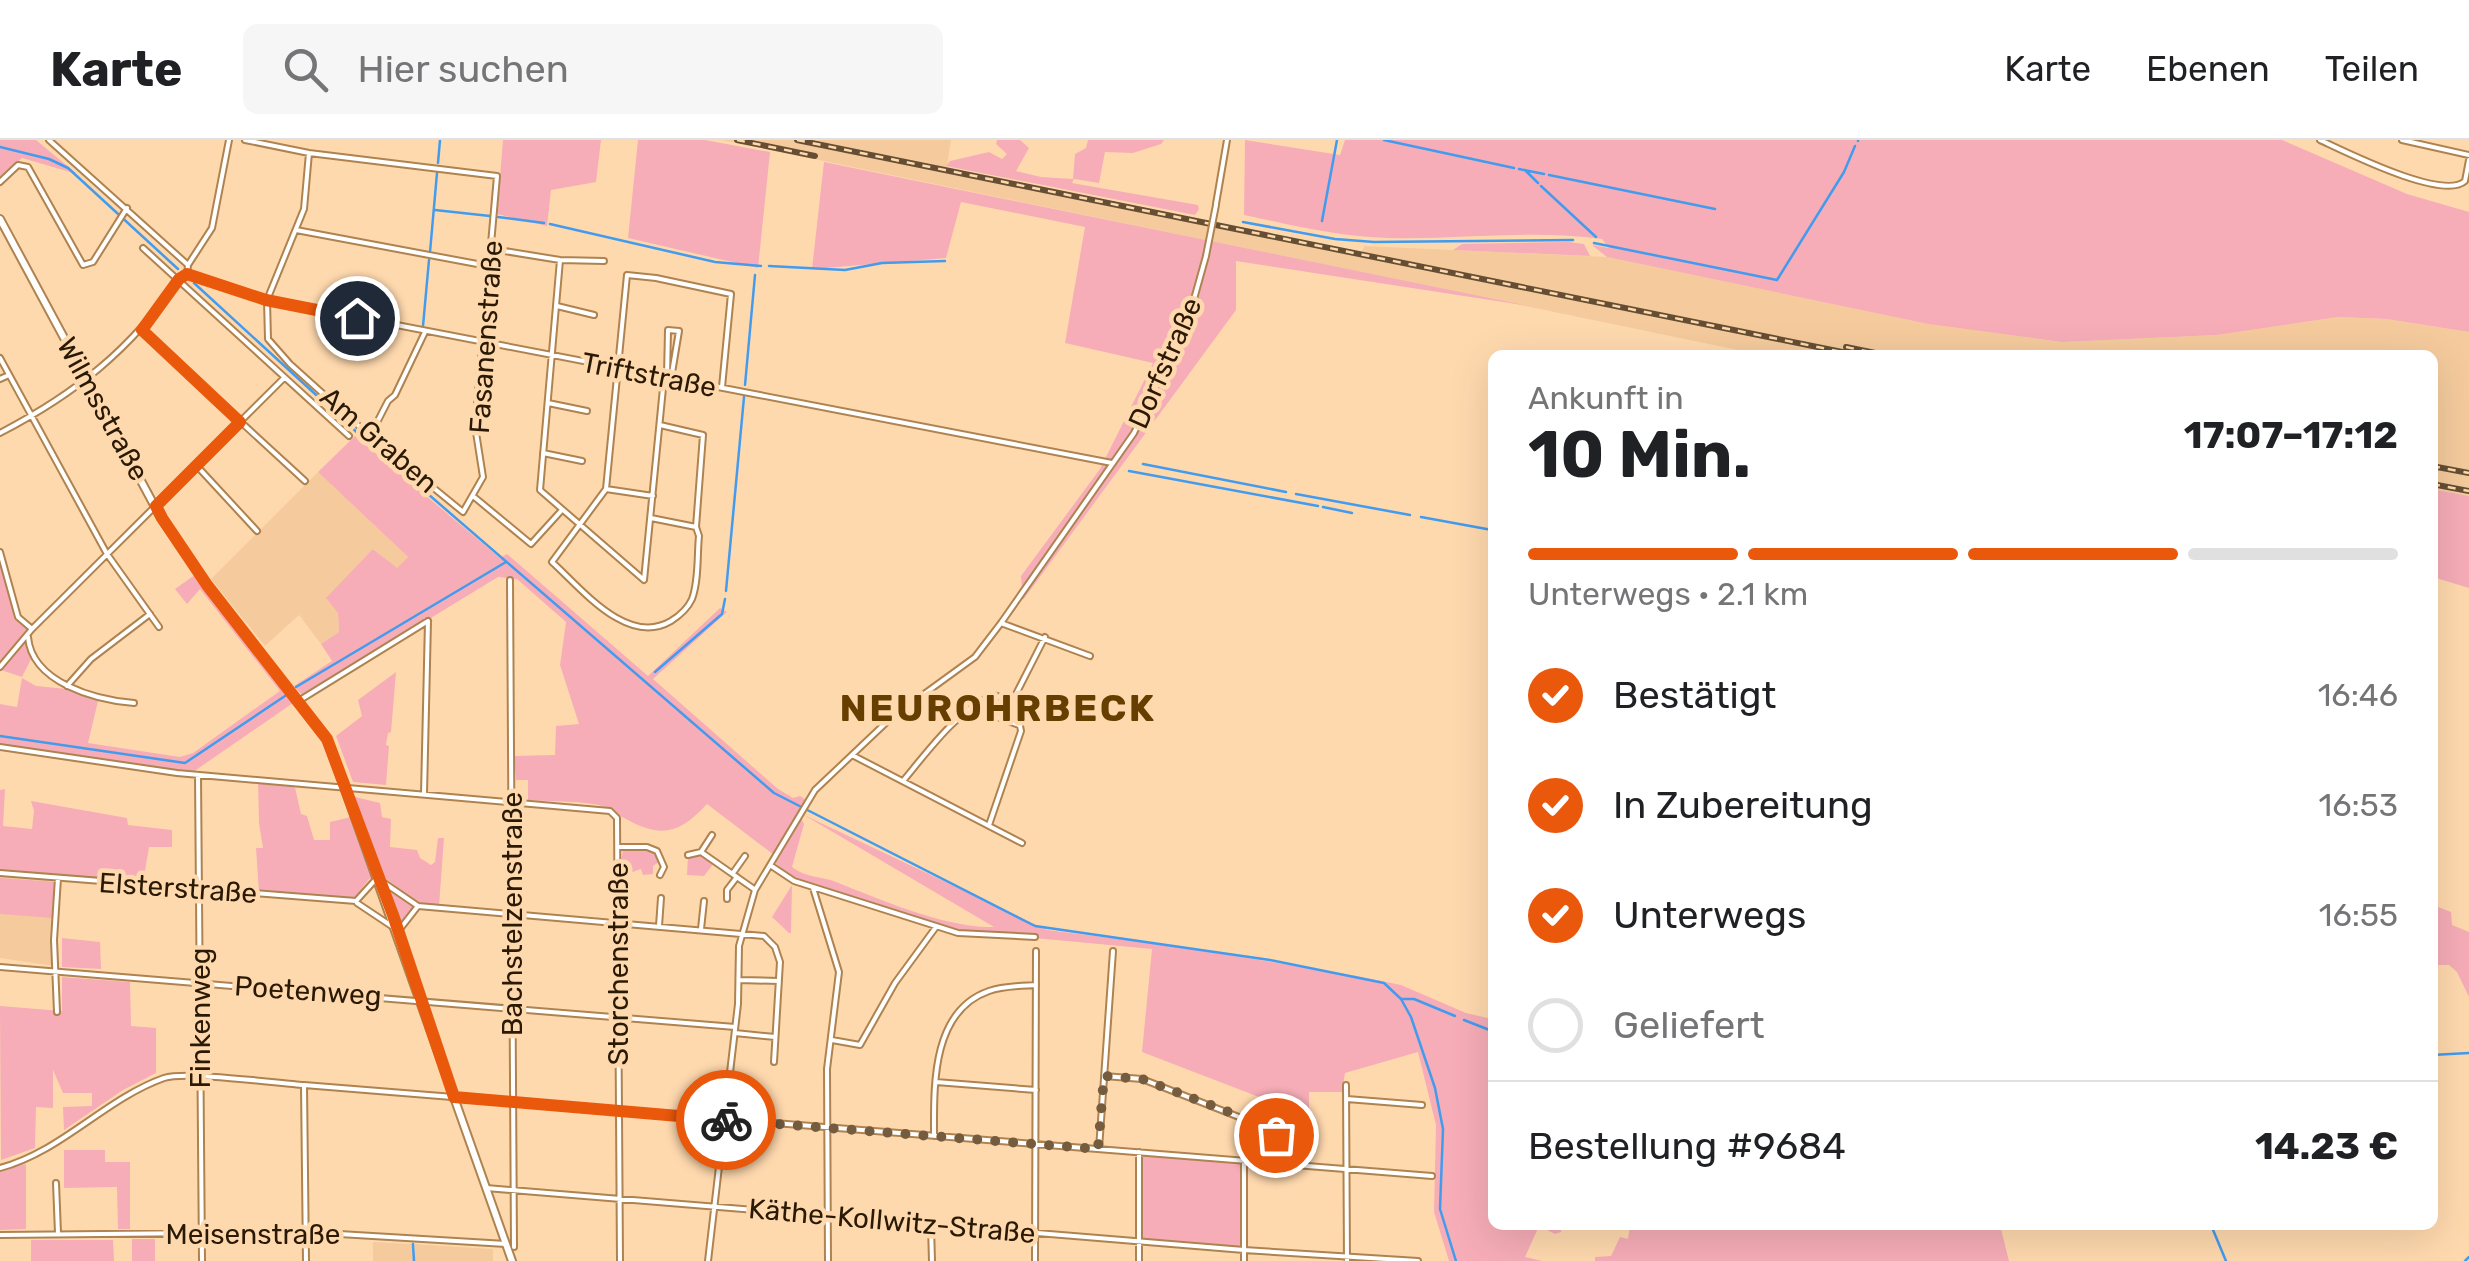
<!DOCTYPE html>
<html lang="de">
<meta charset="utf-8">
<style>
body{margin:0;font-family:Rubik,sans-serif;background:#f6f6f6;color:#202124;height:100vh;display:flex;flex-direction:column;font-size:38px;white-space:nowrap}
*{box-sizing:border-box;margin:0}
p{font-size:32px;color:#757577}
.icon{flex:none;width:55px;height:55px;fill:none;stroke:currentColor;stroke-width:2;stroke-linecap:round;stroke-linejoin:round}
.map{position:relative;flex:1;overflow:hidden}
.side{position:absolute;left:1488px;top:210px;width:950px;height:880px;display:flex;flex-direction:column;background:#fff;border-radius:15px;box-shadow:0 10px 40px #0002}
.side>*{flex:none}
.pin{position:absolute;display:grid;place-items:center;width:85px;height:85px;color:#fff;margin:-42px;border:5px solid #fff;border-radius:50%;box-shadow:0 2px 10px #0007}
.courier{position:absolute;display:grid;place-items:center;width:100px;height:100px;margin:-50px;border:8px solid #ea580c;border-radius:50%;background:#fff;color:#222;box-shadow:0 2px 12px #0007}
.headline em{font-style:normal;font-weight:700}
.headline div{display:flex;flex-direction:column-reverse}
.headline{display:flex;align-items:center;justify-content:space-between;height:170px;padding:0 40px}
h1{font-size:65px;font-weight:700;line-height:75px}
.bar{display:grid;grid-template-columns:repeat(4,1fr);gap:15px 10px;align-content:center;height:120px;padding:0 40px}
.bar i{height:12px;border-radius:8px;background:#e0e0e0}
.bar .selected{background:#ea580c}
.bar p{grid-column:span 4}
.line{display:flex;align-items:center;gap:25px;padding:0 40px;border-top:2px solid #e0e0e0}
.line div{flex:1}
ol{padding:0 40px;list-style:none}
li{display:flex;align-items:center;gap:30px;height:110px}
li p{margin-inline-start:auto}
li .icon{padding:10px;border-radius:50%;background:#ea580c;color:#fff;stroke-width:4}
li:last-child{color:#757577}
li i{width:55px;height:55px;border:5px solid #e0e0e0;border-radius:50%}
header{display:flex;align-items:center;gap:60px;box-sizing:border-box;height:140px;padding:0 50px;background:#fff;border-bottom:2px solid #e0e0e0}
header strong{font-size:48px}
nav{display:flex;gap:55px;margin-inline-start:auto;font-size:35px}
.search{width:700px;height:90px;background:#f6f6f6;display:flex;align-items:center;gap:25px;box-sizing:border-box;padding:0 35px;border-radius:15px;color:#757577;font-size:38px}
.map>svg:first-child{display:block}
</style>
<header>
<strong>Karte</strong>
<div class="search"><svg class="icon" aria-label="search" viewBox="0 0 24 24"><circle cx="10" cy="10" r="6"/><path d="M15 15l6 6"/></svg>Hier suchen</div>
<nav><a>Karte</a><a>Ebenen</a><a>Teilen</a></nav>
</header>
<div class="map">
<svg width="2469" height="1121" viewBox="0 0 2469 1121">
<rect width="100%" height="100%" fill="#ffd9ae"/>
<path fill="#f5cb9d" d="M722,0H951L947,27L1362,112L1364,106L1607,117L1928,184L2062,202L2217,195L2338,177L2386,179L2469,192V356L2433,349L2432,215H1762Z
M318,332L408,417L397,429L374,409L338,473L339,492L321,504L299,475L265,506L211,439Z
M0,736L57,739L51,800L54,826L0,818Z
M373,1102L413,1104V1121H373Z
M415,1104L493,1109V1121H415Z"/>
<path fill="#f6adb7" d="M0,0H36L77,34L22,18L0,37Z
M503,0H601L596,42L551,50L547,86L497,74Z
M638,0H705L770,12L758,128L628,98Z
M997,0H1020L1029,8L1016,31L1041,37L1073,39L1075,14L1086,8L1088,0H1164L1161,4L1133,13L1105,12L1099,43L1074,39L1072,43L1198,65L1199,69L1195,75L946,26L950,21L989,12L1002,19L1007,14L996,4Z
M1245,0L1340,15L1345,0H2282L2407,54L2469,72V192L2386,179L2338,177L2217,195L2062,202L1928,184L1607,117L1592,105L1609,108L1602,99C1531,89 1459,100 1388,98C1339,97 1292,85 1244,75Z
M824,22L1529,166L1236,121V170L1023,460L1021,436L1100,329L1153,223L1065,203L1085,87L961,62L946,118L812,129Z
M1569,102L1584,104L1590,116L1453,110L1462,104Z
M355,296L500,418L507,414L648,536L720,468L727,472L653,539L778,649L793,658L800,656L806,660L798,673L804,684L792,727C806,738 821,736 836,742C879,759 948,789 994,787L804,675L1047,790L1168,805L1357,836L1401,845L1466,873L1492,879V1085H1562L1561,1092L1555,1094L1539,1086L1525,1117L1542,1121H1449L1434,1072L1436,985L1418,912L1345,933L1342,952H1309V986L1299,985L1277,964L1142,912L1152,809L961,791L794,740L773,721L774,715L707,664C680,693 662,699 626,679C619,676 613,669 606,667C583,660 552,662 528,660V640H516L514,616L555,615L556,586L579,584L560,525L566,482L517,439L498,437L303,556L294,546L332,521L321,504L339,492L338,473L326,458L373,409L397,428L408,417L318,332Z
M2432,349L2469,356V448L2433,437Z
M0,424L15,476L28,489L0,526Z
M196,434L293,563L193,632L0,606V564L17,567L22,538L36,546L67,549L98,561L88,603L180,617L193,613L280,551L200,449L187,464L175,449Z
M25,499L31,519L22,537L1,530Z
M396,532L391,592L388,593L386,605L389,606L386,645L353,642L336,596L362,576L358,560Z
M258,640L294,643L301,674L307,676L314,700H330V682L351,677L355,657L380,663L382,677L391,679L390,707L417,710L420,718L431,725L435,722L438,698H444L439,766L418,764L383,736L369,739L354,759L259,753L256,708H263L259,683Z
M5,649L3,686L32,689L34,671L31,661L127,678L128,685L172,690V707H149L143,743L0,731V650Z
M623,710H650L660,716L659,722L653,726V734L643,735L641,729L630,733L620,729Z
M700,714L714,723L704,736L687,735L688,716Z
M0,738L56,742L53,778L0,774Z
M792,745L791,793H789L772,777Z
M387,746L416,766L401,785Z
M2433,765L2451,772L2452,785L2469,792V857L2457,832L2449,825H2433Z
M62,798L100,802L101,829L62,827Z
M62,837L130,842L131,886L156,888V933L123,950L64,990L63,967L92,966V953H63L53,930V968L36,967L35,1008L1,1020L0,866L62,871Z
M64,1010H105V1022H130V1089H118L117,1047L64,1048Z
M1141,1013L1241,1021L1242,1108L1141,1100Z
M26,1024V1089L0,1090V1031Z
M1630,1085H2000L2009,1121H1595V1117L1611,1116L1620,1097L1628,1099Z
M132,1099H155V1121H132Z
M31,1100H113L114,1121H31Z"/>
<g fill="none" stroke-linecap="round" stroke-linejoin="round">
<path stroke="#439bee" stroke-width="2.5" d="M1384,0L1514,28
M1858,1V0
M0,7L49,19L68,28L178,129
M438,23L440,0
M1519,29L1544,34
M1525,30L1538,43
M1549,35L1715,69
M1541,46L1596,97
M435,70L490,76
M498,77L544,83
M1322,81L1337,0
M1243,82L1335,99L1374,102L1573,100
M550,84L715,122L761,126
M1594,103L1777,140L1844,32L1855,6
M430,112L437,33
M769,126L845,130L882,123L945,121
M194,143L362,297L774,653L1035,786L1270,820L1384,843L1401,859L1411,877L1435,948L1443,989L1440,1069L1456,1121
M423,186L429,120
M745,245L755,135
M1143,324L1286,352
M1129,331L1318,366
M1296,354L1410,375
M1323,367L1352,373
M1421,377L1492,390
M726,451L744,257
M655,532L722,474L725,459
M296,547L506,422
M0,596L185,623L285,556
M1402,859H1414L1455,876
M1464,880L1492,891
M2432,915L2469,913
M2211,1085L2226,1121
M413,1104L414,1121
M2465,1121L2469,1117"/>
<g stroke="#ae834f" stroke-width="8">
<path id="street" d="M49,0L188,125
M245,0L309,13L497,36L475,286L483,337L463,372L370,296L290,224L268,199L267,160L304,69L309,13
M2320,0C2346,12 2443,61 2465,41L2469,20
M2402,0L2469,15
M0,42L18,25L28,27L83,125L93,122L127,68
M1216,64L1227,0
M296,90L488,126
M143,108L349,296
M492,109L560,120L604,121
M560,120L540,350L644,440L664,238
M187,135L267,160L1112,323
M187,135L188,125L212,88L229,0
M557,166L594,175
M143,192L305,341
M0,218L107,414L159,487
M667,236L668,190L679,191L671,239
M0,239L9,235
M548,263L587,271
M660,285L703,295L696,387L699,396C697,415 699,440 692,459C688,468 679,476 671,481C627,507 581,448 552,422L606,349L627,135L656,138L731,154L722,247
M0,293C75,254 132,209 179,139L187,135
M370,296L388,261L395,255L425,192
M543,313L582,321
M196,325L257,391
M606,349L653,356
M473,356L531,404L561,371
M651,378L696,387
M0,412L18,477L32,489
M510,440L514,1107
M1001,483L1090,516
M28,497C32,543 96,560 134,563
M0,527L32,489L284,238
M67,546L91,519L150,474
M300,560L428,481
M1013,560L1045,497
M972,568L1019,585
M0,607L177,633L610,671L617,678L620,1121
M852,615L1022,703
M198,635L202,1121
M903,641C928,611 956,572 992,555L1013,560
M424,654L428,481
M989,685L1021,591L1016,564L1013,560
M712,695L701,712L754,749
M619,707H647L657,711L664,727L660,735
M688,715L701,712
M770,725L794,741L958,793L1035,797
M0,733L356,761
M733,733L745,716
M813,748L839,832L827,929L828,1121
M727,759V750L737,737
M357,760L377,738L418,766
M357,763L396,789H400L418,766
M418,766L764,796L775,807L780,822L774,922
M659,786L661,758
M701,789L704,761
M0,827L735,887
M739,840L779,841
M57,872L54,800L58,738
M735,893L775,897
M832,900L860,905L895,843L936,787
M1104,936L1142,939L1267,988L1280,1003L1282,1024
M936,942L1036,950
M304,945L306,1121
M1346,945L1347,1121
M1347,959L1422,965
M934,996C934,947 931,871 989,851C1003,846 1021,846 1036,845
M1099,1009L1113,811
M1139,1012V1121
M0,1028C61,1012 105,959 164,938C187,931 275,943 304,945L1432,1036
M56,1043L58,1093
M486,1048L1244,1110L1418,1121
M931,1086L932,1121
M0,1095L306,1092L506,1104
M708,1121L738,864L739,806L755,750L815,650L891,578L975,517L1001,483L1134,293L1189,177L1206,116
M1035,1121L1036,811
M1244,1121V1021"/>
</g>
<g stroke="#ae834f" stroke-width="10">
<path id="secondary" d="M0,79L161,378L207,445L327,599L512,1121"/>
</g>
<use href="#street" stroke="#fff" stroke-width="4"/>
<use href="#secondary" stroke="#fff" stroke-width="6"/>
<g stroke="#654e33" stroke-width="6">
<path id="rail" d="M737,0L815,16
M797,0L1857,215
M1846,207L1885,215
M2432,326L2469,333
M2432,344L2469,351"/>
</g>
<use href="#rail" stroke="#ffd9ae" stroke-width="2.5" stroke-dasharray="8" stroke-linecap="butt"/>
<g stroke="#ae834f" stroke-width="8" stroke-linecap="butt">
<path id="street-bridge" d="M1206,116L1216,65"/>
</g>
<use href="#street-bridge" stroke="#fff" stroke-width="4"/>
</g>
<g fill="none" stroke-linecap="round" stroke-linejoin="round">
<path stroke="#755c3f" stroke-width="10" stroke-dasharray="0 18" d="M726,980L1098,1009L1104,936L1142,939L1250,980L1276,995"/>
<path stroke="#ea580c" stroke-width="12" d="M357,178L266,160L187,134L179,139L142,190L240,282L156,366L162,378L207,445L327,599L393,775L454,957L726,980"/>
</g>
<g text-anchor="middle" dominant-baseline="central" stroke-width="9" stroke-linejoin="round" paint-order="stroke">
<g font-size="28" fill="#2a1904" stroke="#ffd9ae">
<text transform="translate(486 197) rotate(-86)">Fasanenstraße</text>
<text transform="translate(1165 223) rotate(-66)">Dorfstraße</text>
<text transform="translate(649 235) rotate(11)">Triftstraße</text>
<text transform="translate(103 269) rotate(61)">Wilmsstraße</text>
<text transform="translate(379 300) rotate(41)">Am Graben</text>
<text transform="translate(178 748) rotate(4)">Elsterstraße</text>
<text transform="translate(512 774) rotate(-90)">Bachstelzenstraße</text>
<text transform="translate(618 824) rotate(-90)">Storchenstraße</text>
<text transform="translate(308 851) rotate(4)">Poetenweg</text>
<text transform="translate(200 878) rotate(-90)">Finkenweg</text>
<text transform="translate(892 1081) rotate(5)">Käthe-Kollwitz-Straße</text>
<text x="253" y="1094">Meisenstraße</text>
</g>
<g font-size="38" font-weight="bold" letter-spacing="2.5" fill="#653e00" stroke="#ffd9ae">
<text x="998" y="568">NEUROHRBECK</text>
</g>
</g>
</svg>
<div class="pin" style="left:1276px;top:995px;background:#ea580c"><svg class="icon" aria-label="bag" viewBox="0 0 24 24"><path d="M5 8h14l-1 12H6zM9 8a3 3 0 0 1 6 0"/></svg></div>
<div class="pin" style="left:357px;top:178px;background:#1f2937"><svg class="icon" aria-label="home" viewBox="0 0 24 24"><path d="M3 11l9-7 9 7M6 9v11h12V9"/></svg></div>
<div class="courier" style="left:726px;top:980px"><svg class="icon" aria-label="bike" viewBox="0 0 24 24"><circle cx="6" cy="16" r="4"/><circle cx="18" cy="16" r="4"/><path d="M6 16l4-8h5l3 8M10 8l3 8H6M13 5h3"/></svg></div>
<section class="side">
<div class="headline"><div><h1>10 Min.</h1><p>Ankunft in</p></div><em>17:07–17:12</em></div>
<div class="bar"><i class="selected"></i><i class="selected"></i><i class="selected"></i><i></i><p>Unterwegs · 2.1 km</p></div>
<ol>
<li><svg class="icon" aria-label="check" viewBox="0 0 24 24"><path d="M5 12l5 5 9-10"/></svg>Bestätigt<p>16:46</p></li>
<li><svg class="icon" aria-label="check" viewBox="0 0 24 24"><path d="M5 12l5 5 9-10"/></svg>In Zubereitung<p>16:53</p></li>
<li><svg class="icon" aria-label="check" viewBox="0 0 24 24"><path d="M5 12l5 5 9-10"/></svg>Unterwegs<p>16:55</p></li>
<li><i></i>Geliefert</li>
</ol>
<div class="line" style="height:130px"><div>Bestellung #9684</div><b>14.23 €</b></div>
</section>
</div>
